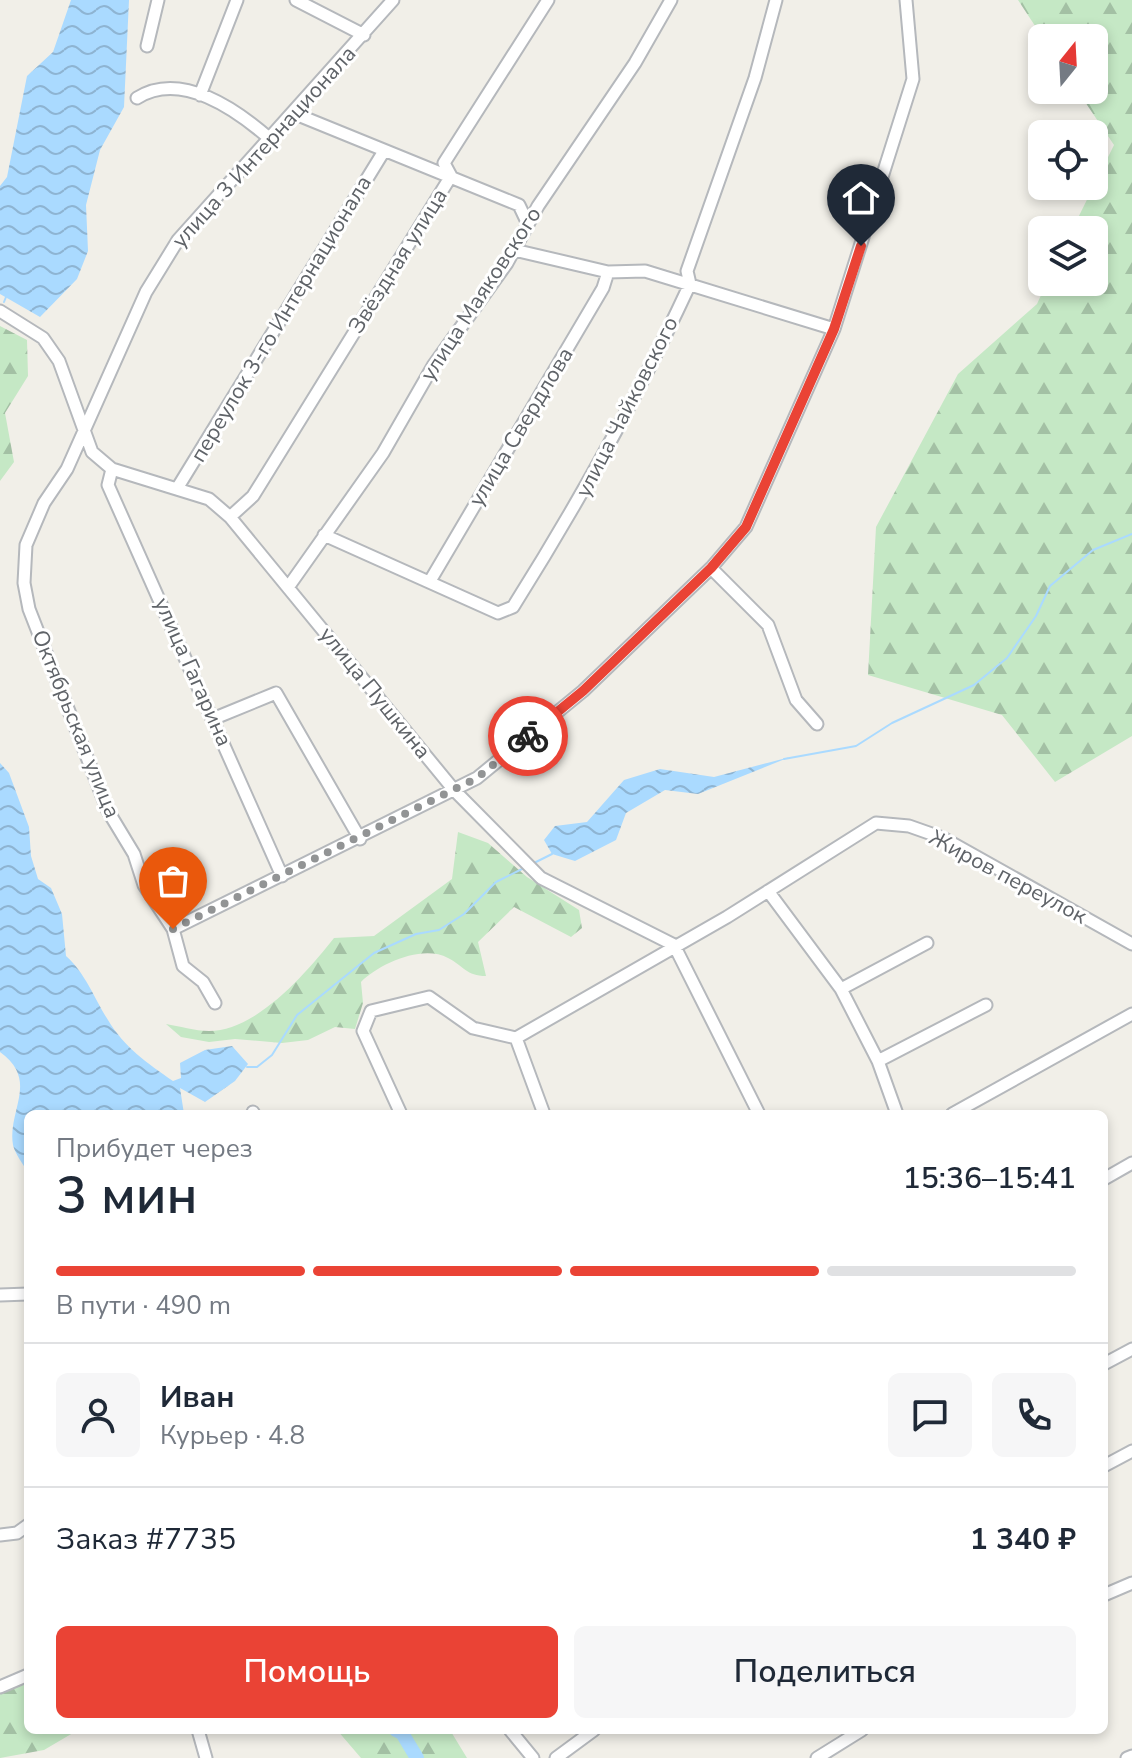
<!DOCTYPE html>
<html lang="ru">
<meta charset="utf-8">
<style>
body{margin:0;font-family:"Nunito Sans",sans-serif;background:#f6f6f7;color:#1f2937;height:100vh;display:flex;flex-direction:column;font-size:30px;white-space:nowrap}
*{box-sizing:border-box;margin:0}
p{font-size:26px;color:#747a83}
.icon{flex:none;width:44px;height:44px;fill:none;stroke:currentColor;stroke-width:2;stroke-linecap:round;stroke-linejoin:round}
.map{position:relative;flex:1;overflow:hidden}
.sheet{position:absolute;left:24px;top:1110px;width:1084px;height:624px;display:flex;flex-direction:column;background:#fff;border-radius:12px;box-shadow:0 4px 12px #0003}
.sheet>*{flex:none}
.needle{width:52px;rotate:18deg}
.buttons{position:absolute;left:1028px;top:24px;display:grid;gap:16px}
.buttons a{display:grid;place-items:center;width:80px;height:80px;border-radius:12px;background:#fff;box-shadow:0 4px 12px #0003;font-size:40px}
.pin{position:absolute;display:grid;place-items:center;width:68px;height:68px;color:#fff;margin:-82px -34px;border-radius:50% 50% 50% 0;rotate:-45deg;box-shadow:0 0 8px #0007}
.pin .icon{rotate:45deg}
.courier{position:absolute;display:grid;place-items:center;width:80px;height:80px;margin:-40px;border:6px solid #ea4335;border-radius:50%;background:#fff;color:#222;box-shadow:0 2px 10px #0007}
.headline em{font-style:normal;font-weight:600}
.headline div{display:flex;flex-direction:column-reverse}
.headline{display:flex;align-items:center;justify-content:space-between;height:136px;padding:0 32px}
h1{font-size:52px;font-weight:600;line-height:60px}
.bar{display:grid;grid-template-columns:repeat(4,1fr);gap:12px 8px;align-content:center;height:96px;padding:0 32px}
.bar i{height:10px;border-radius:6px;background:#e0e1e3}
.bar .selected{background:#ea4335}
.bar p{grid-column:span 4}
.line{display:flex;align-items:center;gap:20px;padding:0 32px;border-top:2px solid #e0e1e3}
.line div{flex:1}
.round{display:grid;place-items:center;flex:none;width:84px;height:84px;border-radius:12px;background:#f6f6f7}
.button{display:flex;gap:16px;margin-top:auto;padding:16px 32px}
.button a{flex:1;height:92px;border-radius:12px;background:#ea4335;color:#fff;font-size:32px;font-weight:600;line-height:92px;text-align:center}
.button a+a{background:#f6f6f7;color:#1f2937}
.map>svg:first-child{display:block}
</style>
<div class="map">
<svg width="1132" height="1758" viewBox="0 0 1132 1758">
<defs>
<pattern id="forest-firs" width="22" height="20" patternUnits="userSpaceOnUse" patternTransform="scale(2)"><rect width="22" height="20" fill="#c5e8c5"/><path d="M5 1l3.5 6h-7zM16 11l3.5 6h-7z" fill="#a3c0a4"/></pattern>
<pattern id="water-waves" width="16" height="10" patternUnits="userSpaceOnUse" patternTransform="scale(2)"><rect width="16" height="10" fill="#aadaff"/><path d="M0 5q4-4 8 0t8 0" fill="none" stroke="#8eb4d2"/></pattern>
</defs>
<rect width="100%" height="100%" fill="#f1efe8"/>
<path fill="url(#forest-firs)" d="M1018,0H1132V736L1055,782L1002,715L868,675L876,527L958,374L1037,304L1047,282H1094V230H1072L1114,145L1077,90H1094V38H1043Z
M0,326L27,340L28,376L5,413L14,462L0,481Z
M458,832L488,843L527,877L579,910L582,928L571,937L514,907L478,942L486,976C466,976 464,966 448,958C422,944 379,964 361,982L363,1003L355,1029L335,1027L308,1040L282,1043L235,1039L209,1042L181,1037L166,1024C179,1026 195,1031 209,1031C257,1031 307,972 334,938L374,936L452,879Z
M28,1673V1730H78L44,1750L0,1758V1693Z
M337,1730H450L467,1758H361Z"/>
<path fill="url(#water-waves)" d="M71,0H129L124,107L100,150L86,205L88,251L77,279L40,317L0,294V186L7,177L27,76L53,52Z
M790,757L698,794L665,790L626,813L616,840L575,861L552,854L544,840L555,826L587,822L624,780L660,769L714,777Z
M0,763L9,773L29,827L31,856L38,879L51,888L62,914L66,956C86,974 94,998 108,1020C124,1047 147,1063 173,1081L181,1078L180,1063L205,1050L232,1046L248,1064L235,1081L205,1102L180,1088L184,1114H28V1173C24,1165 15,1154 13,1145C7,1110 40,1081 0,1052Z"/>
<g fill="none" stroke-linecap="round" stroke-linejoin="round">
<path stroke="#aadaff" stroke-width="2" d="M4,302L6,297
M784,759L856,746L892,723L974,685L1007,658L1036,616L1050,586L1093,550L1132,534
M532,864L552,854
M247,1067H257L272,1055L297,1015L374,953L416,934L439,930L464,914L496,882L526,867"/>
<path stroke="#aadaff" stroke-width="14" d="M396,1730L402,1733L417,1758"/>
<g stroke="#b5b8bc" stroke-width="15">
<path id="minor" d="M296,0L364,35
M147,46L158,0
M200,95L237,0
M137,98C181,70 237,110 270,139
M293,113L519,205L528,224
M514,250L608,272L645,271L834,329
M0,311L43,338L59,361L92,452L112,469L209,499L230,517L454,790L541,878L674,945L759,1114
M112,469L108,485L282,876
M178,487L384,151
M230,517L253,496L451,176L444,163L548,0
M324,535L498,613L513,607C579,502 638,396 690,284L687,271L755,78L776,0
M711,568L768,625L796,700L817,724
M430,581L603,288L608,272
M289,586L383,453L433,366L507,263L538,206L635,63L671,0
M215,718L276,693L360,839
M768,891L841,989L878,1061L897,1114
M173,929L477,778L583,691L711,568L746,527L834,329L913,79L906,0
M841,989L927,943
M215,1003L203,982L183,966L173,929L144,885L134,854L108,811L29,609L24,583L26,545L44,503L67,469L146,292L178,240L393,0
M516,1038L727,917L876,823L909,826L943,838L1132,944
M516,1038L544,1114
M878,1061L986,1005
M253,1112L254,1114
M401,1114L363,1031L371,1011L429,997L473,1028L516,1038
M952,1114L1132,1014
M1104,1179L1132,1163
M0,1295L28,1294
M1104,1364L1132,1349
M1104,1466L1132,1451
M0,1535L17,1533L28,1525
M1104,1595L1132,1583
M0,1687L28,1675
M198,1730L206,1758
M510,1730L533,1758
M556,1758L594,1730
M817,1758L862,1730
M1127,1758L1132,1756"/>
</g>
<use href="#minor" stroke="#fff" stroke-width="11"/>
</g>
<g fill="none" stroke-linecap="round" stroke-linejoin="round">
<path stroke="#929495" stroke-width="8" stroke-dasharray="0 14.4" d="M173,929L477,778L528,736"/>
<path stroke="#ea4335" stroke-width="10" d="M528,736L583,691L711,568L746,527L834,329L861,246"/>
</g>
<g text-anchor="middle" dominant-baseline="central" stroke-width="6" stroke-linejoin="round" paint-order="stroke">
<g font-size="22" fill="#5f6368" stroke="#fff">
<text transform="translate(264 147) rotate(-48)">улица 3 Интернационала</text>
<text transform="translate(398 261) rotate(-58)">Звёздная улица</text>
<text transform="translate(481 294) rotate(-57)">улица Маяковского</text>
<text transform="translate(281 319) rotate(-59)">переулок 3-го Интернационала</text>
<text transform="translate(627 407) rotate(-63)">улица Чайковского</text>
<text transform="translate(521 427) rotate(-59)">улица Свердлова</text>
<text transform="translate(193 672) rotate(66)">улица Гагарина</text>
<text transform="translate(375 693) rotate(51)">улица Пушкина</text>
<text transform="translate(76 724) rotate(68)">Октябрьская улица</text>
<text transform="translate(1008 877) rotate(28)">Жиров переулок</text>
</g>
</g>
</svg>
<div class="buttons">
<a><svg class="needle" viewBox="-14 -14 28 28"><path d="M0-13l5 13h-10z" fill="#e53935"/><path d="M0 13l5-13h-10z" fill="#747a83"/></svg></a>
<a><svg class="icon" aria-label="locate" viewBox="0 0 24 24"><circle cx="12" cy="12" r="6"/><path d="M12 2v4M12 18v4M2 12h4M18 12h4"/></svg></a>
<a><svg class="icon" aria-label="layers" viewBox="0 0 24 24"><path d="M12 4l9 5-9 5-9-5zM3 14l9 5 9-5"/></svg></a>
</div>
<div class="pin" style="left:173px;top:929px;background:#ea580c"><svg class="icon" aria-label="bag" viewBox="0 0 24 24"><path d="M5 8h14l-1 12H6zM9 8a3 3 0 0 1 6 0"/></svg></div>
<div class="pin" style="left:861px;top:246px;background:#1f2937"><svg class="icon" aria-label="home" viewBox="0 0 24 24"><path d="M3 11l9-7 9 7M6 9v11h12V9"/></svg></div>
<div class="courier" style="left:528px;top:736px"><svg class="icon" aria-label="bike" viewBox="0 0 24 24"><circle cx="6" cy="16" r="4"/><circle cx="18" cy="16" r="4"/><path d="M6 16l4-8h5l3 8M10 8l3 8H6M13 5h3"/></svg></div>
<section class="sheet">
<div class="headline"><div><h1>3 мин</h1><p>Прибудет через</p></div><em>15:36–15:41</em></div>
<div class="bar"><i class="selected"></i><i class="selected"></i><i class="selected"></i><i></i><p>В пути · 490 m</p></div>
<div class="line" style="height:144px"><a class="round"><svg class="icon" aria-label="person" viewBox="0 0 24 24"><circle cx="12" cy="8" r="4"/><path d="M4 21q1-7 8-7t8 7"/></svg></a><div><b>Иван</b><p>Курьер · 4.8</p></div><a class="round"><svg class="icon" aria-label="chat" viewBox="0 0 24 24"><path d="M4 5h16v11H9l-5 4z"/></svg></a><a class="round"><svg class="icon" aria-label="phone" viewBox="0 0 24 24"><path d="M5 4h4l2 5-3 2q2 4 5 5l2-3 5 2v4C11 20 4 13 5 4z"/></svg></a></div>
<div class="line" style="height:104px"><div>Заказ #7735</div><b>1 340 ₽</b></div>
<div class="button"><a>Помощь</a><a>Поделиться</a></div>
</section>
</div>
